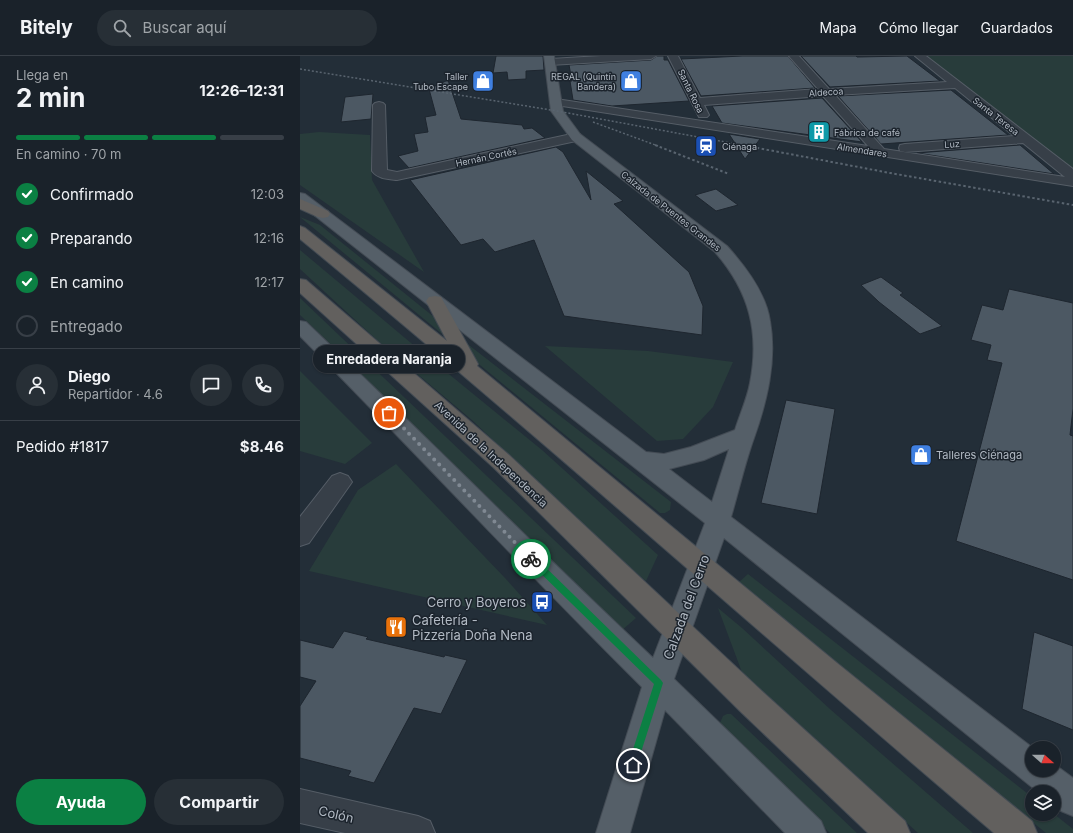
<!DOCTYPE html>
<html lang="es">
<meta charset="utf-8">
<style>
body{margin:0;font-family:Inter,sans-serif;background:#272f36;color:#f1f3f6;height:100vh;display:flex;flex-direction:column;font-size:15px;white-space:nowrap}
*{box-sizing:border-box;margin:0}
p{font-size:13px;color:#9fa4a8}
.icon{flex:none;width:22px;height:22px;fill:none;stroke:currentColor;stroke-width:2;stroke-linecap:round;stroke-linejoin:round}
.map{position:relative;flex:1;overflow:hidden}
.details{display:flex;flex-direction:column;background:#1a222a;width:300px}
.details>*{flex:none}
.needle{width:26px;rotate:111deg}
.controls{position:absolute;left:725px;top:685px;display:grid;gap:8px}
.controls a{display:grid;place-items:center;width:36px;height:36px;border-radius:50%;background:#1a222a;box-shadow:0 1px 3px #0004,0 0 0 1px #383f47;font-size:20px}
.pin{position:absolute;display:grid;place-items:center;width:34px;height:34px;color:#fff;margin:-17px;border:2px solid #fff;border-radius:50%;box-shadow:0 1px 4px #0007}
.courier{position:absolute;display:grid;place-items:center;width:40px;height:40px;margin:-20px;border:3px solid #0b8043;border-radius:50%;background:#fff;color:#222;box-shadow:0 1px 5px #0007}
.bubble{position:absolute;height:28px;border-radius:14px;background:#1a222a;box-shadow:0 1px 3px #0004,0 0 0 1px #383f47;font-size:13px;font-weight:700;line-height:28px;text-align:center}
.headline em{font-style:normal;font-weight:700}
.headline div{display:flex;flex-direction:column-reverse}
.headline{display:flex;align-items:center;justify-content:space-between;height:68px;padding:0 16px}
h1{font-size:26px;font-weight:700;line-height:30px}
.bar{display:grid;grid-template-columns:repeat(4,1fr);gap:6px 4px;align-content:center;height:48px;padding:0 16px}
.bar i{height:5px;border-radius:3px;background:#383f47}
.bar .active{background:#0b8043}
.bar p{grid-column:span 4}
.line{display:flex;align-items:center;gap:10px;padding:0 16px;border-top:1px solid #383f47}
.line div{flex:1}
.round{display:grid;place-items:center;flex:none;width:42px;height:42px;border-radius:21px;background:#272f36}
ol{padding:0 16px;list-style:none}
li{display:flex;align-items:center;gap:12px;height:44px}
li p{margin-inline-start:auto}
li .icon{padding:4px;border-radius:50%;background:#0b8043;color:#fff;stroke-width:4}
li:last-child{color:#9fa4a8}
li i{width:22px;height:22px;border:2px solid #383f47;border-radius:50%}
.primary-button{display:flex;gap:8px;margin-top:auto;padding:8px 16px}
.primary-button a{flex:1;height:46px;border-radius:24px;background:#0b8043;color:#fff;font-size:16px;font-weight:700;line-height:46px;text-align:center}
.primary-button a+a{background:#272f36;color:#f1f3f6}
header{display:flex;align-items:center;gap:24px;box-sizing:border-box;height:56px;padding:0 20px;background:#1a222a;border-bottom:1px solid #383f47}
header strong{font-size:19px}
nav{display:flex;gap:22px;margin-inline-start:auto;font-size:14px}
.search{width:280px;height:36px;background:#272f36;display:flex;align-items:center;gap:10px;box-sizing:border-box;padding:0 14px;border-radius:22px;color:#9fa4a8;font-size:15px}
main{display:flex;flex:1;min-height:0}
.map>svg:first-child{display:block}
</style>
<header>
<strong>Bitely</strong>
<div class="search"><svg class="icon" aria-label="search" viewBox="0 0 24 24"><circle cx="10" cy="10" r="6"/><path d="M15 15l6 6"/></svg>Buscar aquí</div>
<nav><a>Mapa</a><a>Cómo llegar</a><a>Guardados</a></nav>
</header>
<main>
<section class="details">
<div class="headline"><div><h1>2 min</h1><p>Llega en</p></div><em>12:26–12:31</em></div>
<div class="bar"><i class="active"></i><i class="active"></i><i class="active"></i><i></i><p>En camino · 70 m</p></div>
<ol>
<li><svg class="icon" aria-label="check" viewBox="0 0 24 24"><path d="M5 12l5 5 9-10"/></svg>Confirmado<p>12:03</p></li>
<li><svg class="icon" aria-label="check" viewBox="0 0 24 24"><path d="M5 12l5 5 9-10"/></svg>Preparando<p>12:16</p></li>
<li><svg class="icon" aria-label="check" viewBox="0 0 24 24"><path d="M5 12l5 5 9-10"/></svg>En camino<p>12:17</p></li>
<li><i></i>Entregado</li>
</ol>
<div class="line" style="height:72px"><a class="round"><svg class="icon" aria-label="person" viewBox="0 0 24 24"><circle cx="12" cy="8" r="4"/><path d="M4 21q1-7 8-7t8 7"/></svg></a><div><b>Diego</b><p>Repartidor · 4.6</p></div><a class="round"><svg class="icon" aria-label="chat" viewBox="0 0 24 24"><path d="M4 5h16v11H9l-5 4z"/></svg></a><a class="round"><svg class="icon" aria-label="phone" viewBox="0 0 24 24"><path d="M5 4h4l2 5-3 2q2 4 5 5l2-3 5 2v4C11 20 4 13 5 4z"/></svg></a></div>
<div class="line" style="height:52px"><div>Pedido #1817</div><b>$8.46</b></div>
<div class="primary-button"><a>Ayuda</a><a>Compartir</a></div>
</section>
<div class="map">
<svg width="773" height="777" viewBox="0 0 773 777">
<rect width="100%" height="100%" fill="#232e38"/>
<path fill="#283c3b" d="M627,0H773V113Z
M19,76L70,79L72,124L124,216L0,129V78Z
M0,161L20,169L165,286L371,446L370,454L365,457H360Z
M0,194L117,292L242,394L358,499L346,525L315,500L172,364L78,285L0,213Z
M0,242L336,562L321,575L93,352L41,298L0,259Z
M245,290L348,295L433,306L413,351L383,383L357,385Z
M0,315L72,387L45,408L0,395Z
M96,408L205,522L247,569L9,515L58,434Z
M448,518L732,741V758H754L773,773V777H746L438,527Z
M418,552L442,572L531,654L673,777H618L443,619Z
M427,658H431L557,777H530L419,669L423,660Z"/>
<path fill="#4c5863" stroke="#1e262f" d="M196,0H243L244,14L226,15V23L208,24L207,16L193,17Z
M357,0H364V4H368L389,45L312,50L273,44L270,25H272L269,9L351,4Z
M442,0H488L515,32L401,40L381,3Z
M501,0H556L557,1L607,0L640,25L530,31Z
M148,24L161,63L222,69L224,73L232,72L245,82L109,112L98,100L118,95L114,78L128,76L125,61L136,59L129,33Z
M651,34L708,79L581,88L538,40Z
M73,38L71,63L41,66L45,41Z
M522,42L562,86L422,67L412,50Z
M429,78L460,83L445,103Z
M720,89L754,118L617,97Z
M256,91L263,96L291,144L286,115L323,145L314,148L389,216L403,250L402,279L264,260L234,184L195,196L183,183L161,189L110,124Z
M416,133L438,149L416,155L395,139Z
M581,221L603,237L600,239L642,270L620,278L579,246L561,229Z
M709,233L773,247V353L770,379L773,380V524L656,485L702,307L687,304L691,289L671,284L682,249L703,254Z
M486,344L535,353L517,458L461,447Z
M44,575L68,581L66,583L144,601L145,599L167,604L141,658L114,652L74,727L48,720L51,715L0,702V650L16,625L0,621V584L33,592Z
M734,576L773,590V674L722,653Z"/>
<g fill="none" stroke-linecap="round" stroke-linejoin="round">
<g stroke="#555d66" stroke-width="2">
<path id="minor" d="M301,0H356L351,3L250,9L245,6L250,3Z
M368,0H378L400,42L518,33L489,0H499L529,33L647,26L615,0H626L773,113V130L256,49L252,48L250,46L252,44L256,43L568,90L523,40L404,49L409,59L407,61H399ZM655,32L714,80L605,88L600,89L599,92L600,95L605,96L723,87L765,121L584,93L535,39Z
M79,46L83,47L85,49L87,114L97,116L276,77L280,78L282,81L280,84L276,85L97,124C88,123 78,123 72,115L73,49L75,47Z
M40,417L48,420L52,426L9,487L0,490V461L32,420Z
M0,733L118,760L130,765L135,777H45L0,767Z"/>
</g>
<g stroke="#434b54" stroke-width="2">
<path id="primary" d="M244,0H254L263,55L280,78L427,190C445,210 466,237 470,265C477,305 467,345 454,382C445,407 439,434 431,461L733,692H732V714H754V708L773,722V760L761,755L754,749V736H738L424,482L374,623L521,765L526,777H485L365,654L330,777H296L342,631C226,516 115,396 0,280V265L6,266C123,377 236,492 353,602L405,467L0,148V137L5,138L346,396L364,398L391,391L435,374C440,358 447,343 450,327C460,276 449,235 415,196L272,84L251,55ZM429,393L412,446L369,413L404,404Z"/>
</g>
<g stroke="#424a53" stroke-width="2">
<path id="trunk" d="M0,143L28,155L30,158L28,161L23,162L18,161L0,153Z
M0,170L5,172L147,285L126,245L129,241L135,240L141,241L178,308L177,310L537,607L732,765L737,777H694C462,580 235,376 0,183Z
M0,223L6,224L209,399L464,637L605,765L610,777H568L442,657L193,411L0,237Z"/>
</g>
<use href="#minor" fill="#373f48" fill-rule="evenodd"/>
<use href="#primary" fill="#555f68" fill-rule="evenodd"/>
<use href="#trunk" fill="#62605e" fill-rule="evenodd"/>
<path stroke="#59646f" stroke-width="1.5" stroke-dasharray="2 2" stroke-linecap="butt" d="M0,13L257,55L447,90
M293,66L358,90"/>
<path stroke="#59646f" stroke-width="2" stroke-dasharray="2.5 2.5" stroke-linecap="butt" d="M355,89L429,118
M442,89L590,117L773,149"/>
</g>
<path fill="#0b8043" d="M228,500H234L361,624L363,627L336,712L333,714L330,712L328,709L354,628L228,505Z"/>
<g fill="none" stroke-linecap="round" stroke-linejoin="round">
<path stroke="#808993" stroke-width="4" stroke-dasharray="0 7.2" d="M89,357L231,503"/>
</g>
<defs>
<g id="shop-square" transform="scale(1.15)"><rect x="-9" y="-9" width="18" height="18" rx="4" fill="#3f7fe0" stroke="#1c242d"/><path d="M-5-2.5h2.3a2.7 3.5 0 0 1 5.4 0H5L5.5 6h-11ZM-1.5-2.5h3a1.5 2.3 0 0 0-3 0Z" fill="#fff"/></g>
<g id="building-square" transform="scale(1.15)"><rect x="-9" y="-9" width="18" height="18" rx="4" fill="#0f9aa8" stroke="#1c242d"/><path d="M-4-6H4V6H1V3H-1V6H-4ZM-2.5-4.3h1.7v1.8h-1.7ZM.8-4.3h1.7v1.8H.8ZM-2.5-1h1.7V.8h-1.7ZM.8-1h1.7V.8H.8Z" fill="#fff"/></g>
<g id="station-square" transform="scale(1.15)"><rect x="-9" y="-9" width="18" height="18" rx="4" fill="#1a4fb4" stroke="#1c242d"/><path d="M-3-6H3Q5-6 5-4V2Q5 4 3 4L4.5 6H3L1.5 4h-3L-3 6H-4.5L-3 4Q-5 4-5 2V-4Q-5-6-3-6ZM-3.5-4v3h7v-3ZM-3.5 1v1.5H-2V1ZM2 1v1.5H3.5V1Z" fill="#fff"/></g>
<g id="bus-square" transform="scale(1.15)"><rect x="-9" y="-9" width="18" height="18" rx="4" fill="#1a4fb4" stroke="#1c242d"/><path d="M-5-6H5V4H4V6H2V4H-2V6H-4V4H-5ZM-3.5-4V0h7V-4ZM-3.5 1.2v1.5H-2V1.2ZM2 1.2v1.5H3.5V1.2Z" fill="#fff"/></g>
<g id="restaurant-square" transform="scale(1.15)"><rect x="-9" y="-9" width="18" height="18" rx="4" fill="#e8710a" stroke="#1c242d"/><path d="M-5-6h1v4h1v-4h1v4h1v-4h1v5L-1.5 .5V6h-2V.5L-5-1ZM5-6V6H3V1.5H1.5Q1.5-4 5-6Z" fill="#fff"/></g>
</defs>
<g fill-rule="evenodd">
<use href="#shop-square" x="183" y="25"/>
<use href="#shop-square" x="331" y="25"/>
<use href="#building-square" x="519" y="76"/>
<use href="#station-square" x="406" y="90"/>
<use href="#shop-square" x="621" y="399"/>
<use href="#bus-square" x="242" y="546"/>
<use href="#restaurant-square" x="96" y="571"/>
</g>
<g text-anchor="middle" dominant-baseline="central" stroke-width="3" stroke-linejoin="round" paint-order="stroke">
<g font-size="9" fill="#b2bac4" stroke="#1c242d" text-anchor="end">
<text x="168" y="20">Taller<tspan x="168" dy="10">Tubo Escape</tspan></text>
<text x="316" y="20">REGAL (Quintín<tspan x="316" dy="10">Bandera)</tspan></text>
<text x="534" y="76" text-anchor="start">Fábrica de café</text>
<text x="422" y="90" text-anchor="start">Ciénaga</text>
</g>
<g font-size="9" fill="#b2bac4" stroke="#1c242d">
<text transform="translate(391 35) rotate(64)">Santa Rosa</text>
<text transform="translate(526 36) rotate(-4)">Aldecoa</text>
<text transform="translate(696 60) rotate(38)">Santa Teresa</text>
<text transform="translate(652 88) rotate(-4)">Luz</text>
<text transform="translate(562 94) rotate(9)">Almendares</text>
<text transform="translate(186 101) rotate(-12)">Hernán Cortés</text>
<text transform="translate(371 155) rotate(38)">Calzada de Puentes Grandes</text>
</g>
<g font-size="11" fill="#b2bac4" stroke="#1c242d">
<text transform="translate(191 398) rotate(43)">Avenida de la Independencia</text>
</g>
<g font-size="11" fill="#b2bac4" stroke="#1c242d" text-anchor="start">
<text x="636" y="399">Talleres Ciénaga</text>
</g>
<g font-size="13" fill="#b2bac4" stroke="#1c242d" text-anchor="end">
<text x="226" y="546">Cerro y Boyeros</text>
<text x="112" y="564" text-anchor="start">Cafetería -<tspan x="112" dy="15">Pizzería Doña Nena</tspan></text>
</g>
<g font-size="13" fill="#b2bac4" stroke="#1c242d">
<text transform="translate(386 551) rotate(-70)">Calzada del Cerro</text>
<text transform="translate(36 758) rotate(13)">Colón</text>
</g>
</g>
</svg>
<div class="controls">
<a><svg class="needle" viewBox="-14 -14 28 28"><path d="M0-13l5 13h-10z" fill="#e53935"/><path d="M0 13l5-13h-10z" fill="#9fa4a8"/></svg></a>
<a><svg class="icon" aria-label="layers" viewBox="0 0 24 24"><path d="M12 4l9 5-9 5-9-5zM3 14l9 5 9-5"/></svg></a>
</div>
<div class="pin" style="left:89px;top:357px;background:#ea580c"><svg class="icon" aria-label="bag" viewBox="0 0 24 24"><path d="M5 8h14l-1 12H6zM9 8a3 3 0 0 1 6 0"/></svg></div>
<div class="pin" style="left:333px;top:709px;background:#1f2937"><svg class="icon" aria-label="home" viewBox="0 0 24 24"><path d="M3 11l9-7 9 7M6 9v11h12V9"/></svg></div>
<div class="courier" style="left:231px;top:503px"><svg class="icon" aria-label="bike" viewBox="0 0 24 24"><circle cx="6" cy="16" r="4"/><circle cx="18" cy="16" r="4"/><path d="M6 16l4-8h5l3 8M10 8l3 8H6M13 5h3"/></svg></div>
<div class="bubble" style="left:13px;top:289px;width:152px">Enredadera Naranja</div>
</div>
</main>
